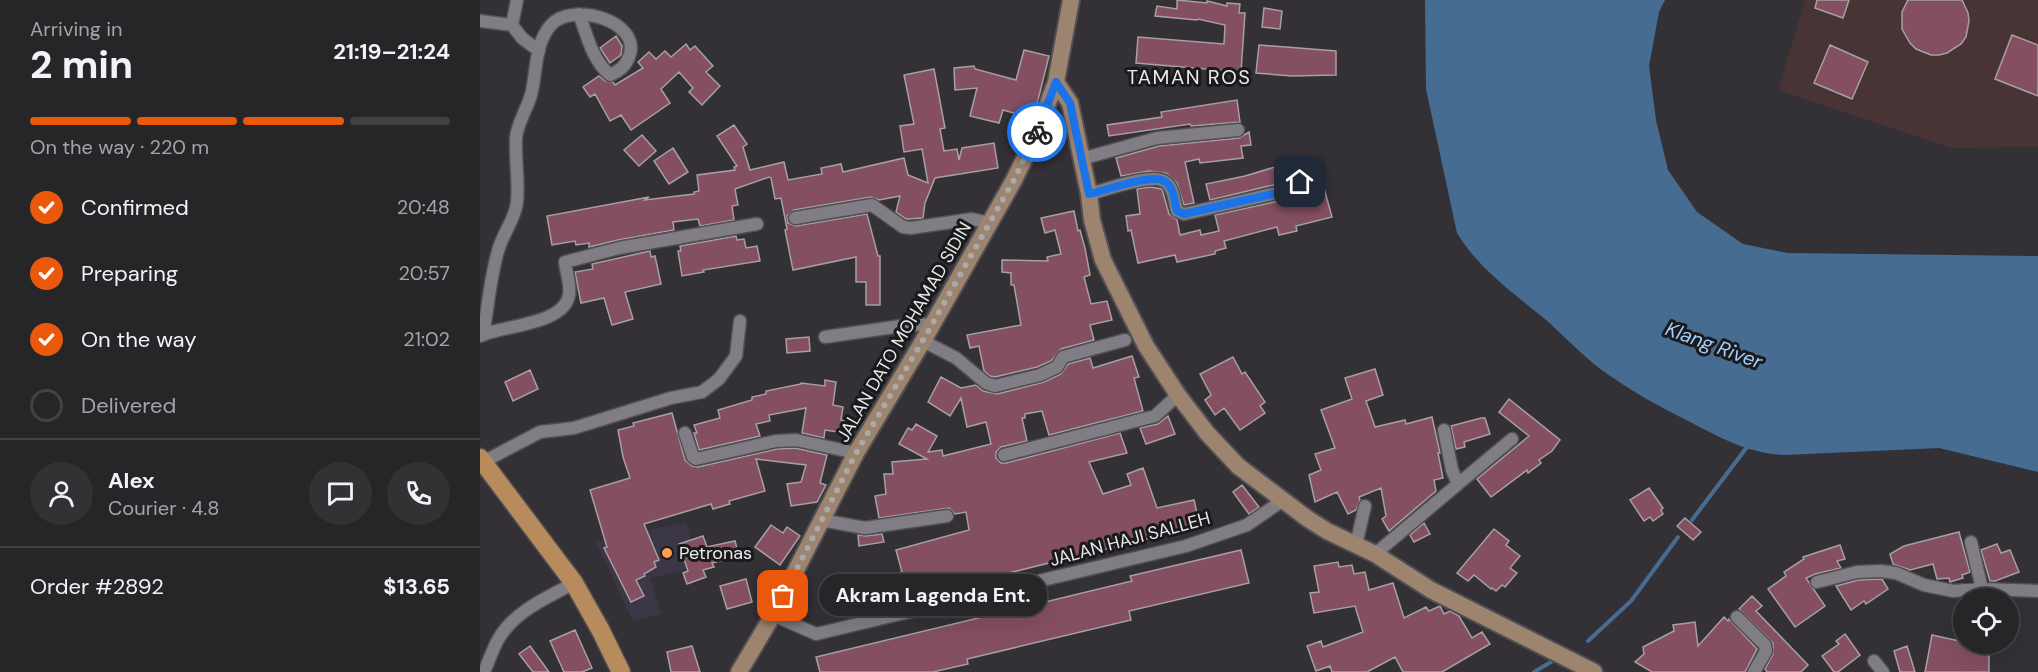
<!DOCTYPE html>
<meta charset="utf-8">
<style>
body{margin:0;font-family:"DM Sans",sans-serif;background:#323134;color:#f1f3f6;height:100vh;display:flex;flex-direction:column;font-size:22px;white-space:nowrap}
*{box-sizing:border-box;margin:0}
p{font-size:20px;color:#a4a5a8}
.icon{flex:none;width:33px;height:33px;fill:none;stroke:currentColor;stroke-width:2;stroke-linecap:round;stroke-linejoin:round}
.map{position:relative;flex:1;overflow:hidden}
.panel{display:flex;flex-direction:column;background:#262528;width:480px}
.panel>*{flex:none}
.controls{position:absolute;left:1473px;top:588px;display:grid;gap:12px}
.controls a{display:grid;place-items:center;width:66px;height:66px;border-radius:50%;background:#262528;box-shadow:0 6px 24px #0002,0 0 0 2px #424245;font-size:30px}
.pin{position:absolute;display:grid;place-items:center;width:51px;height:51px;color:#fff;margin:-26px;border-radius:12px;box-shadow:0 3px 9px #0006}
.courier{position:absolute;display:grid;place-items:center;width:60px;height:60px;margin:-30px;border:4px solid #1a73e8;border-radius:50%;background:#fff;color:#222;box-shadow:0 2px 8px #0007}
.bubble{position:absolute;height:42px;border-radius:21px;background:#262528;box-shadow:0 6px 24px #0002,0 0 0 2px #424245;font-size:20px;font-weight:700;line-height:42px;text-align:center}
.summary em{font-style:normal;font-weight:700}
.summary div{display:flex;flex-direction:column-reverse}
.summary{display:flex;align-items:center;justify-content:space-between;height:102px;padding:0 30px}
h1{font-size:39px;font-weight:700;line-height:45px}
.bar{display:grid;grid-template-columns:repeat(4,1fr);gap:9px 6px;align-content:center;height:72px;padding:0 30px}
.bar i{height:8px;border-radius:4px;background:#424245}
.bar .current{background:#ea580c}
.bar p{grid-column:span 4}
.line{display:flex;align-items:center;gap:15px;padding:0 30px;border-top:2px solid #424245}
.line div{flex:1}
.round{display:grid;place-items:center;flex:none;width:63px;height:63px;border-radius:32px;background:#323134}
ol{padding:0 30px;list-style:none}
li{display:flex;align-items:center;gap:18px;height:66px}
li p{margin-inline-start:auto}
li .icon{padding:6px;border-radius:50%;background:#ea580c;color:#fff;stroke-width:4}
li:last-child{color:#a4a5a8}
li i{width:33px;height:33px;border:3px solid #424245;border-radius:50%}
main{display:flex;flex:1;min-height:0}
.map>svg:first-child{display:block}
</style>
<main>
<section class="panel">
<div class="summary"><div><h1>2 min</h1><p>Arriving in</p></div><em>21:19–21:24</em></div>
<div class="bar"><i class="current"></i><i class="current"></i><i class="current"></i><i></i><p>On the way · 220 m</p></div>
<ol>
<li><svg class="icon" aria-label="check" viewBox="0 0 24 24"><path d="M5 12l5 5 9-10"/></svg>Confirmed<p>20:48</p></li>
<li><svg class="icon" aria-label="check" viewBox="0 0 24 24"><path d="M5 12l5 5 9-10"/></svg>Preparing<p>20:57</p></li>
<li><svg class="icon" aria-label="check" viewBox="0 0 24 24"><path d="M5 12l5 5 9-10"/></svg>On the way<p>21:02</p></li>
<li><i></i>Delivered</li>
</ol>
<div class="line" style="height:108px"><a class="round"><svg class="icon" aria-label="person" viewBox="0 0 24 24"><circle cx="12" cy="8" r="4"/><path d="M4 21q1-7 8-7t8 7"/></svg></a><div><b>Alex</b><p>Courier · 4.8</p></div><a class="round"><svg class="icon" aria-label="chat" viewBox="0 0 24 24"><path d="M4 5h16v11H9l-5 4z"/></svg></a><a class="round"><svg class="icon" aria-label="phone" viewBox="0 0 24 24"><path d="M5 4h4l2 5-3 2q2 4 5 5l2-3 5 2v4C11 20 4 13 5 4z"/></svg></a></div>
<div class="line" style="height:78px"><div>Order #2892</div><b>$13.65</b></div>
</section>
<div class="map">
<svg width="1558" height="672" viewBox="0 0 1558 672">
<rect width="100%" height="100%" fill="#333136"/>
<path fill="#3c3747" d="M206,522L219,567L170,578L181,614L153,621L116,542Z"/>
<path fill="#483434" d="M1325,0H1558V147L1472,148L1298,90Z"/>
<path fill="#476c92" d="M945,0H1185L1179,12L1169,66L1176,120L1188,170L1217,212L1263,244L1308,253L1558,256V472L1459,448L1305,455C1270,454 1241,438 1210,422C1180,407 1151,391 1123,371C1103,356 1084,336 1065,319C1033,293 998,268 977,233L946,89Z"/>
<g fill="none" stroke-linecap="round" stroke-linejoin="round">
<path stroke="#476c92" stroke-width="4" d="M1212,520L1267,447
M1108,641L1151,601L1198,537
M1054,672L1071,662"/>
</g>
<path fill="#844f61" stroke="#a7a0a2" stroke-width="1.5" d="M697,0L727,3V1L747,6V3L760,4L759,13H765L761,72L656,63L658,37L744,44L745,25L718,19L717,20L675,16L677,6L697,9Z
M1337,0H1369L1363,18L1335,8Z
M1428,0H1482L1488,13L1489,21L1486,37L1481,44L1467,53L1459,55H1451L1436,49L1430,43L1422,29V12Z
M784,8L802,11L800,29L782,27Z
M1532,35L1558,45V96L1515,79Z
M136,36L142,46L141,55L130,63L120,48Z
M206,44L210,50L215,46L233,66L226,72L240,86L222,105L209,92L213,88L199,72L181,89L190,103L151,130L141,115L130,121L115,94L110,97L103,87L119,76L125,81L133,82L135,85L163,68L158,62L169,52L176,59L185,51L191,57Z
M779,45L856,51V75L812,76L776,73Z
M1350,45L1388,62L1372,99L1334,83Z
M544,50L569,56L558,100L551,118L523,110L519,123L490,116L497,88L475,90L474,68L494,66L495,69L536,80Z
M454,69L465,128L460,129L464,151L477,149L479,160L482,148L514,143L518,168L455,178L445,203L443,218L426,219L416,212L420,196L399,200L391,197L314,210L307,216L308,223L316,226L387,214L398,256H400V305H386V282H376V257L313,270L305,230L307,229L301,198L295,199L291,178L289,177L255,189L258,205L252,206L254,220L220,226L218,219L193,222L194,230L138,240L109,247V243L96,245L95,241L72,245L67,216L169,197L165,200L214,194V192L219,191L217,175L255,170L254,167L257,166L237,136L254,125L267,144L263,147L270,170L304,162L308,180L342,174L341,168L361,164L363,172L424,158L428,175L448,183L442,149L424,152L420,126L434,124L424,75Z
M757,100L760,122L711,126L710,124L629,136L627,125L682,117L681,112Z
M769,132L771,145L761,146L763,158L720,163L719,159L705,162L714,203L704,205L697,183L686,173L669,171L641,176L636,158L679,146L759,138Z
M162,135L176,151L159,166L144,150Z
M193,148L208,172L189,184L174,161Z
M828,157L836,183L842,181L852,217L816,226L817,231L799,235L797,227L744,241L746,248L735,251V254L697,262L695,255L658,263L651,230L648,231L646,216L660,214L657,189L670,187L682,189L689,214L697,220L700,235L720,230L721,235L739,231L735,215L812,198L826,188L828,181L824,175L818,174L806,182L730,200L726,184L765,176Z
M594,211L598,231L600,230L605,248L610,275L604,277L611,304L627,301L632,320L610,325L614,340L581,349L571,361L557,367L515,377L510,376L504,371L499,346L490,348L487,335L541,325L534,285H531V273L522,272V260L568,261L567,257L581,254L575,230L565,233L561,218Z
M256,236L257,240L264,239L266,248L277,246L280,261L223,270L224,272L202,276L198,251H201L200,246Z
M170,251L171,257L175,256L181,284L145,292L153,319L132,325L124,298L101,303L95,272L113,269L112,264Z
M329,337L330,351L307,353L306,339Z
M652,356L659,377L654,378L663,411L569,435L562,411L545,414V418H542L547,441L521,447L516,452V458L521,463H526L640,433L647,453L609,462L623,494L651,485L647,474L663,468L677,508L714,500L720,526L357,615L351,590L422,572L416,550L489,530L486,512L475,514L469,508L399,518L395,496L406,494L404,474H413L412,462L447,459L419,444L428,428L432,430L436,424L457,436L448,452L462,450L463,456L511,444L506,422L487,427L481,398L470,416L448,402L461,377L481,388L496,385L503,391L517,394L564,382L581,374L588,364L610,358L613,368Z
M753,357L762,374L765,372L785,402L780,406L785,413L760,430L744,408L735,415L725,400L731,395L720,374Z
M895,369L903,395L886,401L895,427L925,420L926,424L952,417L960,453H958L963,478L954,480L956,491L909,531L902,519L906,516L901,488L879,497L880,500L876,510L868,514L857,492L835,502L829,475L841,470L835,454L855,448L841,410L872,399L865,378Z
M50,370L58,389L33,401L25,382Z
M345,380L356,382L353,405L363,407L361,420L366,421L364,433L345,430L344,438L322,433L326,408L289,415L290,421L276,424L280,436L219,450L214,433H217L214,425L240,418L238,410L272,400V397L286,394V391L321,384V383L345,386Z
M1029,399L1080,440L1072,451L1059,460L1061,463L1048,473L1047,470L1011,497L997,479L1049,436L1019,412Z
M192,413L205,460L212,466L218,467L297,449L315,448L347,455L340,483L346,485L337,502L311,506L307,484L321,482L326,465L276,459L285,491L249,501L250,504L233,509L231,504L164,524L179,560L174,562L176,567L164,574L165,576L156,580L164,596L151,602L124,548L127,547L110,490L150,478L143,457L138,430L154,426L153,423Z
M688,416L695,434L666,444L660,428L678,424Z
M1001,418H1005L1010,434L984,442L985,447L976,449L971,426Z
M762,485L779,507L769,514L753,492Z
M1169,488L1183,508L1181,510L1183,514L1173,521L1170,517L1164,521L1150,500Z
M1205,518L1221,532L1213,540L1197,526Z
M944,523L950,534L934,542L930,535Z
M291,525L303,533L307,527L320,536L300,565L275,547Z
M1014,529L1029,541L1026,545L1040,556L1030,568L1037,573L1025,587L1022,585L1016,591L1012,588L1011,589L994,575L988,581L977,573Z
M1479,532L1490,572L1482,575L1483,578L1470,582L1469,578L1457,579L1453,564L1430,570L1413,564L1410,554L1424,546Z
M402,534L404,542L379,546L378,535L386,536Z
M223,536L227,547L255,541L259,556L232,563L234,567L223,570L226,577L207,584L203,573L208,571L199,544Z
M1517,544L1521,553L1530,550L1539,572L1515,581H1510L1501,550Z
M1360,545L1365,559L1357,561L1361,568L1335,574L1326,578L1345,606L1315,627L1288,589L1306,576L1304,572L1324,559L1323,557Z
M761,550L769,583L649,611L651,620L487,659L488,664L453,672H340L336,657L652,581L650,576Z
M858,562L859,567L872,565L874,574L885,572L889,590L913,583L924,618L946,607L949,611L960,606L964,614L970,611L979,616L992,638L1002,632L1010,644L962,672H923L915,657L887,672H852L850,666L836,671L827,646L841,641L843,647L883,632L875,606L834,613L830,593L839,592L834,566Z
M266,579L272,602L247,609L240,586Z
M1402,579L1408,589L1386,604L1384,601L1371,610L1356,586L1378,580Z
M1272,596L1282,606L1276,611L1328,665L1321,672H1287L1285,669L1293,654V643L1259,609Z
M1244,617L1248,621L1249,619L1277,649L1265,672H1172L1155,662L1164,654L1163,647L1194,631L1193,625L1215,622L1218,646Z
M95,630L112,668L102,672H84L70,641Z
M1365,634L1380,655L1358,672H1354L1342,656L1359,644L1356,641Z
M1452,635L1484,642L1509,656V672H1445Z
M50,646L69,672H53L39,654Z
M212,646L220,672H191L187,652Z
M1427,646L1435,672H1420L1414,651Z"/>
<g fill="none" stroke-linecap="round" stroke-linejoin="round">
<g stroke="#514f53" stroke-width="15">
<path id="street" d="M0,21L32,25L42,38L59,51
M32,25L37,0
M601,159L677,138L758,130
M609,194C625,190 671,173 684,181C694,186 694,201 697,211L704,214L810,190L820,182
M315,218L392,205L423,227L431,228L492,219L510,223
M3,335C8,308 11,269 20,245C25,231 36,216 37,202C39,181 35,159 36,138C37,124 47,109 51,95C57,73 54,44 71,25C92,1 163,21 149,57C145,67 139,71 130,75C112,60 107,35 99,14
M0,336C23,325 84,325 89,295C91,285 86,272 85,262L139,248L277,224
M345,337L421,326L451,324
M443,341L476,358L506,383L515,386L560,375L577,367L583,357L645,340
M205,433L213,457L216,459L296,441L316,440L376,453
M524,455L675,416L698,395
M3,462L60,432L94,428L191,398L222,392L239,379L256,356L260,321
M978,484L1032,439
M341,520L385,528L467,516
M1491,542L1502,589
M876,545L885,506
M895,554L978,484L972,470L964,430
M1337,582L1377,572L1401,571L1416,573L1444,585L1473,591L1502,589L1558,591
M293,615L336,634L706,546L767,525L802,501
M1257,617L1285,645L1286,651L1274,672
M1394,661L1403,672
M4,672C9,661 13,648 19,638C36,610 67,598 94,583"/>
</g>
<g stroke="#514f53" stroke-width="20">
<path id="secondary" d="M576,82L590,103L609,194L612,220L623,260L666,346L698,395L727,433L758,466L828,519L847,531L895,554L951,590L1114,672
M259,672L293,615L376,453L443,341L534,180L555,137L576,82L591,0"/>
</g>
<g stroke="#514f53" stroke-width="21">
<path id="primary" d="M0,458L94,583L121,631L141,672"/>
</g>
<use href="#street" stroke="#807e84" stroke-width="12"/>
<use href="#secondary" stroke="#9c846f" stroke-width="16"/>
<use href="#primary" stroke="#b78b5b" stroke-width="18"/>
</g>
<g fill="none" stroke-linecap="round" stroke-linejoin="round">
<path stroke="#aaa9ac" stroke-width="6" stroke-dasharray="0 10.8" d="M303,596L376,453L442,342L534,180L557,132"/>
<path stroke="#1a73e8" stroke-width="8" d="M557,132L576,82L590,103L609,194C625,191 671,173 684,181C694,186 694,201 697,211L704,214L810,190L820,182"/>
</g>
<circle fill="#fd9c56" stroke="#1a1a1c" stroke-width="2" cx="187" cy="553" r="6"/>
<g text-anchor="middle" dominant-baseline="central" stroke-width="6" stroke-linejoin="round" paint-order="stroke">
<g font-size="18" fill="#eae9ec" stroke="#1a1a1c">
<text transform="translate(424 332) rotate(-60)">JALAN DATO MOHAMAD SIDIN</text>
<text transform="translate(650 539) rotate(-15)">JALAN HAJI SALLEH</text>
</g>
<g font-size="18" fill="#eae9ec" stroke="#1a1a1c" text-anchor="start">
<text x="199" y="553">Petronas</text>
</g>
<g font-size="20" letter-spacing="1.5" fill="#eae9ec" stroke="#1a1a1c">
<text x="709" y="77">TAMAN ROS</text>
</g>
<g font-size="20" font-style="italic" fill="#a1cefe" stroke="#1a1a1c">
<text transform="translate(1234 345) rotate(20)">Klang River</text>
</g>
</g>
</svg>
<div class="controls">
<a><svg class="icon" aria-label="locate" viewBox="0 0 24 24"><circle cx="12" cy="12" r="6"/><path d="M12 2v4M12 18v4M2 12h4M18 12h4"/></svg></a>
</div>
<div class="pin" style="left:303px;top:596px;background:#ea580c"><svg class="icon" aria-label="bag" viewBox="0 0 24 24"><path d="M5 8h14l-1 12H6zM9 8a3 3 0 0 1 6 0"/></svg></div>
<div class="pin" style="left:820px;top:182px;background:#1f2937"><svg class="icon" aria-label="home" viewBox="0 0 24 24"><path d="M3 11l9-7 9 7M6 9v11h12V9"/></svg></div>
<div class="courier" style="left:557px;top:132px"><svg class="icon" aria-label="bike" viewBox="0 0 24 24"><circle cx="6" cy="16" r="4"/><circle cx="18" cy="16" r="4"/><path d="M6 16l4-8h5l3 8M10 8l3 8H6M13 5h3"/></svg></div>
<div class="bubble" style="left:339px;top:574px;width:228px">Akram Lagenda Ent.</div>
</div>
</main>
